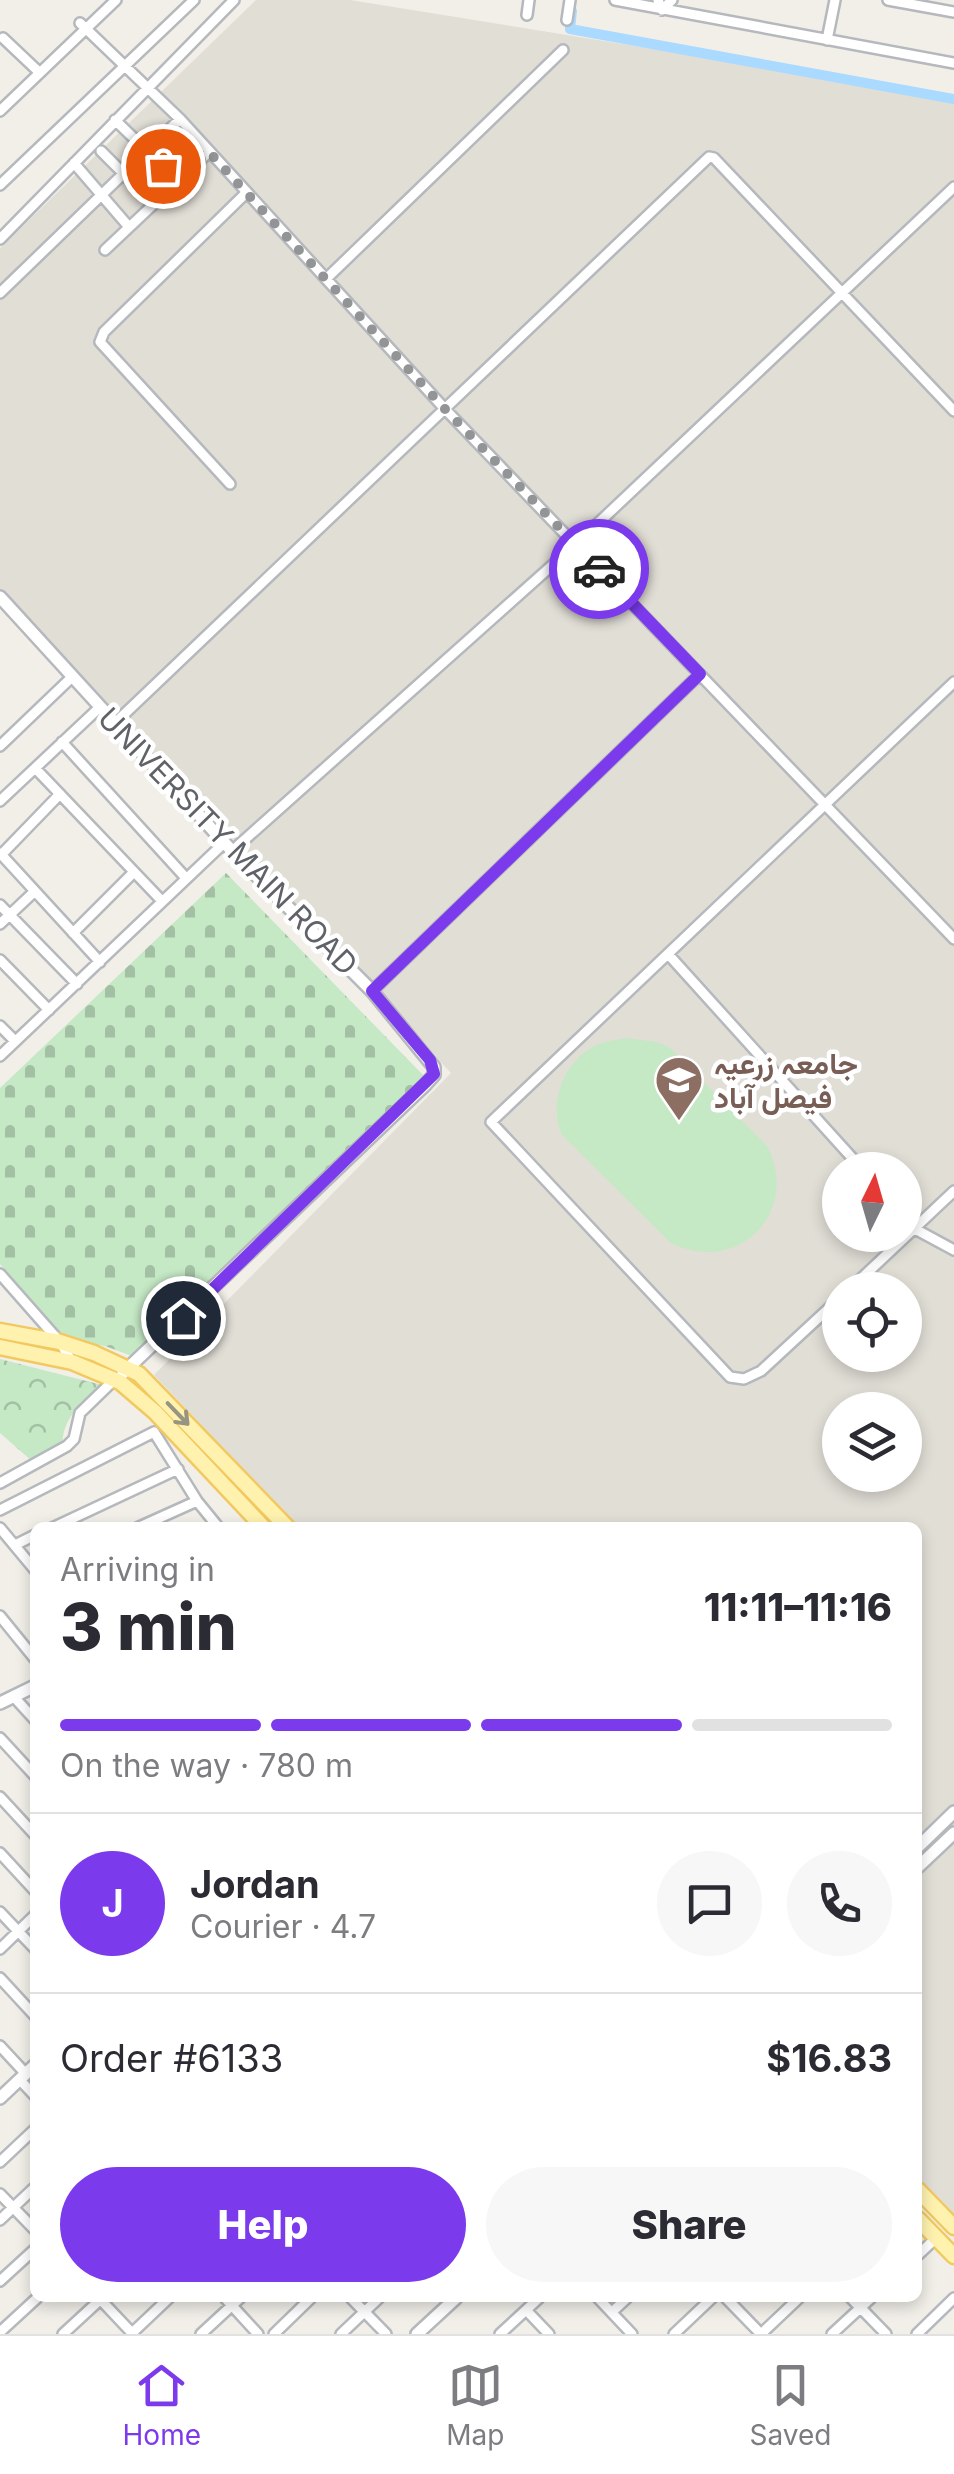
<!DOCTYPE html>
<meta charset="utf-8">
<style>
body{margin:0;font-family:Inter,Vazirmatn,sans-serif;background:#f7f7f7;color:#2b2b33;height:100vh;display:flex;flex-direction:column;font-size:38px;white-space:nowrap}
*{box-sizing:border-box;margin:0}
p{font-size:32px;color:#7c7c81}
.icon{flex:none;width:55px;height:55px;fill:none;stroke:currentColor;stroke-width:2;stroke-linecap:round;stroke-linejoin:round}
.map{position:relative;flex:1;overflow:hidden}
.details{position:absolute;left:30px;top:1522px;width:892px;height:780px;display:flex;flex-direction:column;background:#fff;border-radius:15px;box-shadow:0 5px 15px #0003}
.details>*{flex:none}
.needle{width:65px;rotate:5deg}
.controls{position:absolute;left:822px;top:1152px;display:grid;gap:20px}
.controls a{display:grid;place-items:center;width:100px;height:100px;border-radius:50%;background:#fff;box-shadow:0 5px 15px #0003;font-size:50px}
.pin{position:absolute;display:grid;place-items:center;width:85px;height:85px;color:#fff;margin:-42px;border:5px solid #fff;border-radius:50%;box-shadow:0 2px 10px #0007}
.courier{position:absolute;display:grid;place-items:center;width:100px;height:100px;margin:-50px;border:8px solid #7c3aed;border-radius:50%;background:#fff;color:#222;box-shadow:0 2px 12px #0007}
.headline em{font-style:normal;font-weight:800}
.headline div{display:flex;flex-direction:column-reverse}
.headline{display:flex;align-items:center;justify-content:space-between;height:170px;padding:0 30px}
h1{font-size:65px;font-weight:800;line-height:75px}
.bar{display:grid;grid-template-columns:repeat(4,1fr);gap:15px 10px;align-content:center;height:120px;padding:0 30px}
.bar i{height:12px;border-radius:8px;background:#e1e1e2}
.bar .on{background:#7c3aed}
.bar p{grid-column:span 4}
.line{display:flex;align-items:center;gap:25px;padding:0 30px;border-top:2px solid #e1e1e2}
.line div{flex:1}
.round{display:grid;place-items:center;flex:none;width:105px;height:105px;border-radius:52px;background:#f7f7f7}
.button{display:flex;gap:20px;margin-top:auto;padding:20px 30px}
.button a{flex:1;height:115px;border-radius:60px;background:#7c3aed;color:#fff;font-size:40px;font-weight:800;line-height:115px;text-align:center}
.button a+a{background:#f7f7f7;color:#2b2b33}
.tabs{display:flex;justify-content:space-around;align-items:center;height:140px;border-top:2px solid #e1e1e2;background:#fff;font-size:28px;color:#7c7c81}
.tabs a{display:grid;justify-items:center;gap:5px}
.tabs .on{color:#7c3aed}
.map>svg:first-child{display:block}
</style>
<div class="map">
<svg width="954" height="2334" viewBox="0 0 954 2334">
<defs>
<pattern id="forest-crowns" width="20" height="18" patternUnits="userSpaceOnUse" patternTransform="scale(2.5)"><rect width="20" height="18" fill="#c5e8c5"/><path d="M2 6a3 3 0 1 1 6 0M12 15a3 3 0 1 1 6 0" fill="none" stroke="#a3c0a4"/></pattern>
<pattern id="cemetery-stones" width="16" height="16" patternUnits="userSpaceOnUse" patternTransform="scale(2.5)"><rect width="16" height="16" fill="#c5e8c5"/><path d="M2 7V4a2 2 0 0 1 4 0v3zM10 15v-3a2 2 0 0 1 4 0v3z" fill="#a3c0a4"/></pattern>
</defs>
<rect width="100%" height="100%" fill="#f1efe8"/>
<path fill="#e1ded6" fill-rule="evenodd" d="M256,0H350L828,77L954,101V2221L918,2182V1528L298,1527L154,1375L451,1073L0,589V248ZM840,1170H905V1235H840ZM840,1290H905V1355H840ZM840,1410H905V1475H840Z"/>
<path fill="#c5e8c5" d="M626,1038L656,1042L669,1047L767,1146C801,1211 739,1276 671,1243L562,1135C548,1105 563,1061 595,1046C604,1041 616,1040 626,1038Z"/>
<path fill="url(#forest-crowns)" d="M0,1359L102,1385C83,1402 60,1419 63,1447L32,1461L0,1433Z"/>
<path fill="url(#cemetery-stones)" d="M226,873L424,1076L140,1359L105,1346L67,1340L0,1264V1088Z"/>
<g fill="none" stroke-linecap="round" stroke-linejoin="round">
<path stroke="#aadaff" stroke-width="10" d="M572,11L570,29L954,99"/>
<g stroke="#b5b8bc" stroke-width="14">
<path id="minor" d="M615,0L954,63
M658,0L662,10L672,0
M888,0L954,12
M527,15L529,0
M567,20L570,0
M80,23L180,119L444,408L954,939
M3,38L40,73
M827,40L835,0
M0,111L116,0
M115,120L178,181
M101,151L154,204
M74,163L129,227
M0,185L194,0
M0,239L234,0
M105,250L209,152
M326,279L563,50
M0,293L180,119
M230,484L100,342L104,332L245,194
M115,723L709,157L714,158L954,411
M62,742L186,878
M0,746L72,677
M35,768L162,901
M0,801L100,707
M232,851L576,544L954,187
M0,853L100,962
M1,855L60,794
M0,905L77,984
M0,924L35,891
M73,933L134,872
M668,954L863,1170
M0,960L49,1010
M372,991L700,674
M0,1026L15,1041
M0,1056L224,843
M905,1217L915,1229L954,1250
M0,1274L60,1342L72,1362
M849,1290L954,1191
M840,1298L761,1371L744,1379L730,1377L491,1122L954,682
M0,1483L67,1446L74,1439L80,1413L115,1379
M0,1510L154,1432L197,1501L219,1528
M0,1528L35,1570
M52,1528L178,1469
M137,1528L197,1501
M15,1545L35,1535
M0,1616L35,1659
M14,1697L35,1720
M0,1738L35,1776
M0,1797L35,1835
M0,1853L35,1891
M0,1912L35,1949
M0,1949L35,1915
M0,1978L35,2016
M0,2046L26,2074
M20,2080L35,2096
M0,2162L35,2129
M0,2194L35,2230
M0,2220L35,2187
M918,2255L936,2238
M0,2281L35,2249
M99,2298L133,2334
M225,2298L258,2334
M351,2298L386,2334
M598,2298L632,2334
M726,2298L761,2334L799,2298
M851,2298L886,2334
M526,2310L549,2334
M612,2312L627,2298
M0,2332L37,2298
M63,2334L102,2298
M131,2334L169,2298
M201,2334L240,2298
M274,2334L311,2298
M341,2334L379,2298
M500,2334L539,2298
M674,2334L712,2298
M832,2334L871,2298
M917,2334L954,2298"/>
</g>
<g stroke="#b5b8bc" stroke-width="16">
<path id="tertiary" d="M0,597L232,851L372,991L434,1067V1075L425,1085L123,1373
M0,1703L35,1686
M918,1847L954,1812
M918,1867L954,1833
M0,2098L35,2065
M417,2334L456,2298"/>
</g>
<g stroke="#f2c960" stroke-width="19">
<path id="primary" d="M0,1331L60,1342L94,1353L139,1374L288,1528
M0,1347L72,1362L120,1382L155,1412L264,1528
M918,2190L954,2227
M918,2219L954,2256"/>
</g>
<use href="#minor" stroke="#fff" stroke-width="9"/>
<use href="#tertiary" stroke="#fff" stroke-width="11"/>
<use href="#primary" stroke="#fff2af" stroke-width="14"/>
</g>
<defs><path id="oneway-shaft" d="M-6 0H5M1.5-3L5.5 0L1.5 3" fill="none" stroke-width="1.6" stroke-linecap="round" stroke-linejoin="round" transform="scale(2.5)"/></defs>
<use stroke="#979581" href="#oneway-shaft" transform="translate(178 1414) rotate(46)"/>
<g fill="none" stroke-linecap="round" stroke-linejoin="round">
<path stroke="#929495" stroke-width="10" stroke-dasharray="0 18" d="M163,166L178,182L209,152L444,408L599,569"/>
<path stroke="#7c3aed" stroke-width="12" d="M183,1318L434,1074L430,1060L372,991L700,674L599,569"/>
</g>
<defs>
<g id="university-pin" transform="scale(2.5)"><path d="M0 17L-7.5 6A9.5 9.5 0 1 1 7.5 6Z" fill="#8d6e63" stroke="#fff"/><path d="M0-5L7-2L0 1L-7-2ZM-4 1L0 2.5L4 1V4Q0 6-4 4Z" fill="#fff"/></g>
</defs>
<g fill-rule="evenodd">
<use href="#university-pin" x="679" y="1080"/>
</g>
<g text-anchor="middle" dominant-baseline="central" stroke-width="9" stroke-linejoin="round" paint-order="stroke">
<g font-size="30" fill="#5f6368" stroke="#fff">
<text transform="translate(228 841) rotate(46)">UNIVERSITY MAIN ROAD</text>
</g>
<g font-size="30" font-weight="bold" fill="#785e54" stroke="#fff" text-anchor="start">
<text x="714" y="1063">جامعہ زرعیہ<tspan x="714" dy="34">فیصل آباد</tspan></text>
</g>
</g>
</svg>
<div class="controls">
<a><svg class="needle" viewBox="-14 -14 28 28"><path d="M0-13l5 13h-10z" fill="#e53935"/><path d="M0 13l5-13h-10z" fill="#7c7c81"/></svg></a>
<a><svg class="icon" aria-label="locate" viewBox="0 0 24 24"><circle cx="12" cy="12" r="6"/><path d="M12 2v4M12 18v4M2 12h4M18 12h4"/></svg></a>
<a><svg class="icon" aria-label="layers" viewBox="0 0 24 24"><path d="M12 4l9 5-9 5-9-5zM3 14l9 5 9-5"/></svg></a>
</div>
<div class="pin" style="left:163px;top:166px;background:#ea580c"><svg class="icon" aria-label="bag" viewBox="0 0 24 24"><path d="M5 8h14l-1 12H6zM9 8a3 3 0 0 1 6 0"/></svg></div>
<div class="pin" style="left:183px;top:1318px;background:#1f2937"><svg class="icon" aria-label="home" viewBox="0 0 24 24"><path d="M3 11l9-7 9 7M6 9v11h12V9"/></svg></div>
<div class="courier" style="left:599px;top:569px"><svg class="icon" aria-label="car" viewBox="0 0 24 24"><path d="M5 17H2v-5l4-1 3-4h7l3 4 3 1v5h-3M9 17h6M6 11h13"/><circle cx="7" cy="17" r="2"/><circle cx="17" cy="17" r="2"/></svg></div>
<section class="details">
<div class="headline"><div><h1>3 min</h1><p>Arriving in</p></div><em>11:11–11:16</em></div>
<div class="bar"><i class="on"></i><i class="on"></i><i class="on"></i><i></i><p>On the way · 780 m</p></div>
<div class="line" style="height:180px"><b class="round" style="background:#7c3aed;color:#fff">J</b><div><b>Jordan</b><p>Courier · 4.7</p></div><a class="round"><svg class="icon" aria-label="chat" viewBox="0 0 24 24"><path d="M4 5h16v11H9l-5 4z"/></svg></a><a class="round"><svg class="icon" aria-label="phone" viewBox="0 0 24 24"><path d="M5 4h4l2 5-3 2q2 4 5 5l2-3 5 2v4C11 20 4 13 5 4z"/></svg></a></div>
<div class="line" style="height:130px"><div>Order #6133</div><b>$16.83</b></div>
<div class="button"><a>Help</a><a>Share</a></div>
</section>
</div>
<nav class="tabs">
<a class="on"><svg class="icon" aria-label="home" viewBox="0 0 24 24"><path d="M3 11l9-7 9 7M6 9v11h12V9"/></svg>Home</a>
<a><svg class="icon" aria-label="map" viewBox="0 0 24 24"><path d="M3 6l6-2 6 2 6-2v14l-6 2-6-2-6 2zM9 4v14M15 6v14"/></svg>Map</a>
<a><svg class="icon" aria-label="saved" viewBox="0 0 24 24"><path d="M7 4h10v16l-5-4-5 4z"/></svg>Saved</a>
</nav>
